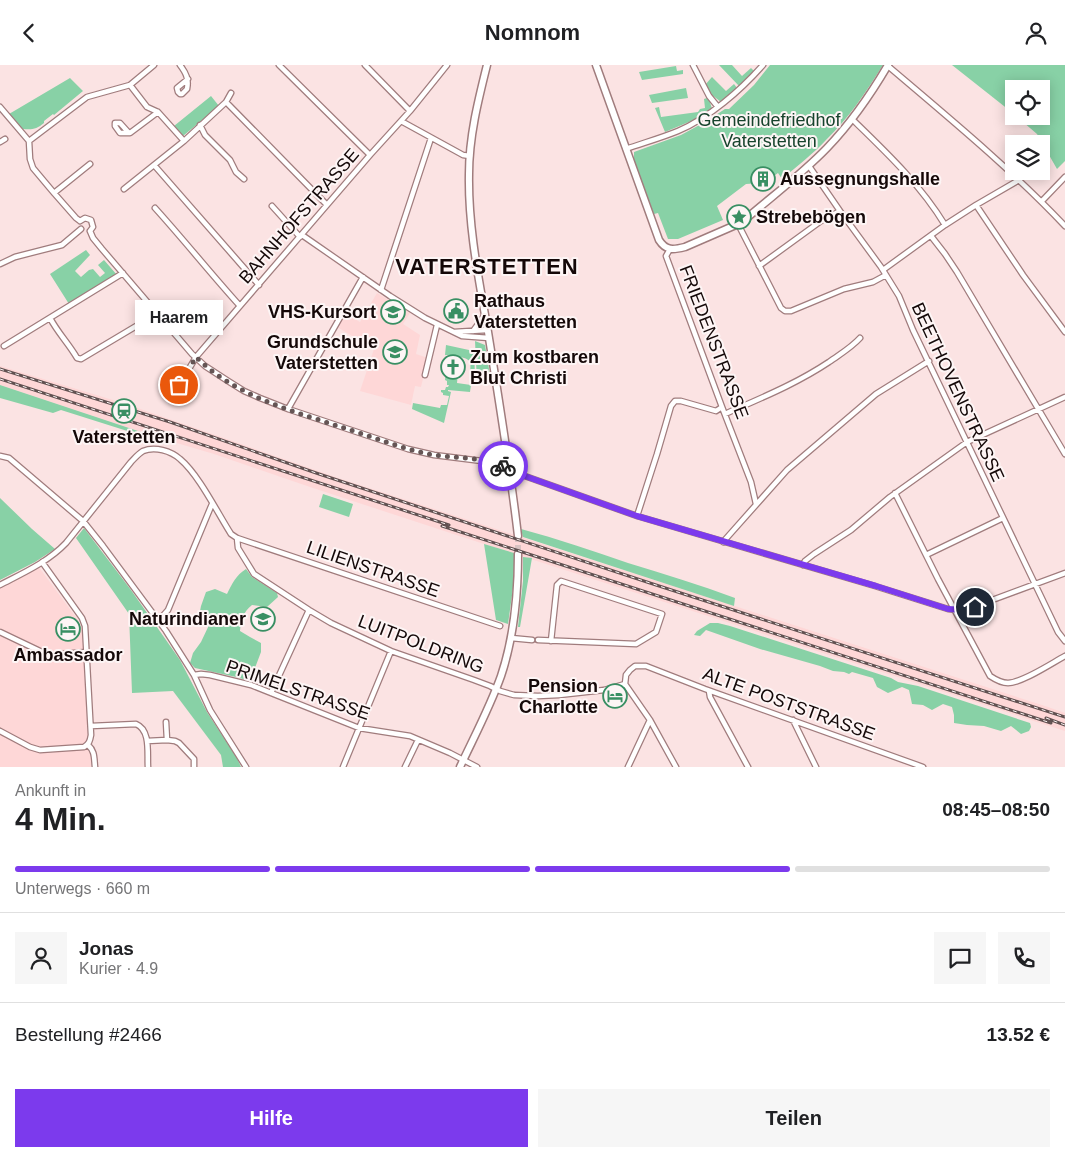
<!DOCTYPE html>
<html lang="de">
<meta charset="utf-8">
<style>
body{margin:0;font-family:Helvetica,sans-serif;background:#f6f6f6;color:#202124;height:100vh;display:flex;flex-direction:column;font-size:19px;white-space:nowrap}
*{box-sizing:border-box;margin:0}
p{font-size:16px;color:#757577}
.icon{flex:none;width:28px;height:28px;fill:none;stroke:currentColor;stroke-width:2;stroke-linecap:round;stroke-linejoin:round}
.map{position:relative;height:702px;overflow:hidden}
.panel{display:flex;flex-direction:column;background:#fff;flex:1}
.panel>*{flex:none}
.buttons{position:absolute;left:1005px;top:15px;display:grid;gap:10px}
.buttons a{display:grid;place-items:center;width:45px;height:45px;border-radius:0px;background:#fff;box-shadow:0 2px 12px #0003;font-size:25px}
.pin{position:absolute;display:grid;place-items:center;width:42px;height:42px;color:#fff;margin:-21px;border:2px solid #fff;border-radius:50%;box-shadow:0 1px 5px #0007}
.courier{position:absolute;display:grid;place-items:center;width:50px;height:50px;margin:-25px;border:4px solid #7c3aed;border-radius:50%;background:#fff;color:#222;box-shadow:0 1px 6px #0007}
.bubble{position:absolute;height:35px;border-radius:0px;background:#fff;box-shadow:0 2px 12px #0003;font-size:16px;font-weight:600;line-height:35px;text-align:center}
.head em{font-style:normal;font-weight:600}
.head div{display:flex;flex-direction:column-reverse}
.head{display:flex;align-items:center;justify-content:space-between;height:85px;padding:0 15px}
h1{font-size:32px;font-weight:600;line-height:38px}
.bar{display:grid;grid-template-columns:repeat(4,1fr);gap:8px 5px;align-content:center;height:60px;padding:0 15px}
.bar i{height:6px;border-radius:4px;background:#e0e0e0}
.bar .active{background:#7c3aed}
.bar p{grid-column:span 4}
.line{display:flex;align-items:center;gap:12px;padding:0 15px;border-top:1px solid #e0e0e0}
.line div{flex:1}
.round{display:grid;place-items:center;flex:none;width:52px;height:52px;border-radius:0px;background:#f6f6f6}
.primary-button{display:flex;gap:10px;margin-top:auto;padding:10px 15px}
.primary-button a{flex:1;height:58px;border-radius:0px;background:#7c3aed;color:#fff;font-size:20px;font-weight:600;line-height:58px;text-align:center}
.primary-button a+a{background:#f6f6f6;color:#202124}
header{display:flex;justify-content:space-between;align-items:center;height:65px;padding:0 15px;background:#fff;font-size:22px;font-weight:600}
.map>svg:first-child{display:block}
</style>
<header><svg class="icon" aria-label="back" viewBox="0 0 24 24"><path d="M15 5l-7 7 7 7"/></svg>Nomnom<svg class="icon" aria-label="person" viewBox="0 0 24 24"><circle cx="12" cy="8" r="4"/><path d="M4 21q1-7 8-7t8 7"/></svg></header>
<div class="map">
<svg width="1065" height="702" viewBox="0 0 1065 702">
<rect width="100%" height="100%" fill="#fbe3e3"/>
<path fill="#fed7d7" d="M377,228L410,248L403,259L420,270L416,289L428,293L421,322L415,321L411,340L360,326L374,284L337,262L345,248L360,257Z
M0,301L123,338L341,414L1048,642L1065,648V666L484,479L310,422L214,389L153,371L0,320Z
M38,501L78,555L82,564L88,673L91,687V702H0V523Z"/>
<path fill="#88d1a6" d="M719,0H732L742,11L751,3L755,7L739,21Z
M770,0H883C866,27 849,53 826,75C813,89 797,101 782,114L778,108C770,115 755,119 746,119L717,141L723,155L678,174H668L658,148L654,149L634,96V87L681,70L705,57L725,44H729L754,20Z
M952,0H1065V96L1057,104L1037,69L1016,51H1041V24H1014V49Z
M676,1L677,6L683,5V9L642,15L639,7Z
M712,12L726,26L734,19L737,23L721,37L712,30L705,20Z
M70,13L83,26L54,50L53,49L44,56V58C37,64 32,65 23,64L9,49Z
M686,23L688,33L652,38L649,30Z
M211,31L219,41L183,71L174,61Z
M707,33L710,37L712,44L696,54L665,67L655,43L659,42L661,52L698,47L700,44L705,43L704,34Z
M86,185L90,190L75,206L81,212L89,205L93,204L100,212L105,208L98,200L104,195L117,210L69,239L50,209Z
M475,276L485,280L491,316L485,317L484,315L477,317Z
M446,280L469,285L474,287L475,310L470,309C470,306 471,300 470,297C467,291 451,291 445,290Z
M446,307L458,308L457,318L471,320L470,327L448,325V326L451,327L444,358L412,344L413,338L440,343L441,340H447L449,331L443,330V328L441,327V325H445L446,322H448L449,320H447V316L445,315Z
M0,320L147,369L140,370L61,345L53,348L0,333Z
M323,429L353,439L349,452L319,442Z
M0,433L32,464L55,484L35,497L0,515Z
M84,463L131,525L180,595L207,647L237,693L241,702H223L221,690L173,626L132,628L129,549L76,473Z
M521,464C558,474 593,486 628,498C664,509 700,520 735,533L734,541L523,472Z
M484,479L514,488V516L508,559L496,555Z
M523,492L532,493L520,562H518L523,516Z
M246,504L252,512L277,528L278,532L267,542L252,540C243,547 241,555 240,566L250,572L261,578V587L250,616L236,612L195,603L190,598L193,588L201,577L210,558L207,554L199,551L201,541L206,527L215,524L227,529C232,519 236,510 246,504Z
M710,558H718L730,561L891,613L898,617L918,621L1030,658L1031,662L1029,666L1021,669L1011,661L1001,666L984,661L967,660L954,658V650L952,642L943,639L932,645L923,640L912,639L909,625L902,622L888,628L877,622L873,613L852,607L849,609L844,607L833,606L820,601L760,584L706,565L700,571L694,570L697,566Z"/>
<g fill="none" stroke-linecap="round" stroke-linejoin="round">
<path stroke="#d8c2c2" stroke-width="6" stroke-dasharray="6 3" stroke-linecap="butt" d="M518,471V489"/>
<g stroke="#a07c7d" stroke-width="7">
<path id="street" d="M180,0C186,8 189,14 187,24L182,29H180L178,27L177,23L188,14
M279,0L370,90
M365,0L410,46
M693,0L709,31L718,42
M888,1C948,52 1010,103 1065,161
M226,37L327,140
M0,42L29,76L30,94L33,103L54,128L76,153L80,156
M158,47L184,76
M852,54C886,87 920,119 945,160
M401,56L463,90L470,91
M200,60L205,70L230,95L236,107L244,114
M129,68H120L115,61V58H120L129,68H130L158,47L147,42L130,20
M29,76L87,32L130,20L154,0
M0,77L5,74
M626,84C643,78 661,73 678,66C709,53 741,25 763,0
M154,100L259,220
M809,101L840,146L881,202L899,231L913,265L1058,567L1065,576
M124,124L184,76L226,37L231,28
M54,128L90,99
M1042,136L1065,112
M976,140L1023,210L1065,267
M272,141L300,172
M155,143C184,175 211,209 240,241
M80,156L85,153L91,155L93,162L90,166
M738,159L781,243L785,246H791L844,224L873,217L886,210
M90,166L93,173L102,184L192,289L205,301L228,316L244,326L260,333L288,344L408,384L434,390L482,396L498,399L522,410L637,451L875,521L948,544L960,545L968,544L1065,508
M302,170L390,231L425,253L462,271L489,273
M931,171L945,189L957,207L1065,389
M670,184L666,191L722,342L751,417L756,439
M0,199L15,192L62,180L81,164
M759,201L821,156L840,146
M883,205L945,160L976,140L1019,115
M381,225L431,73
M50,253C58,268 69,279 77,293L81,294L138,260L155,245
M473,266L484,251
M454,267L487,265
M4,281L123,208
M425,310L437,260
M177,324L196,292L370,90L410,46L447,0
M288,344L363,212
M725,349C761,333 796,319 829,297C840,289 851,283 860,273
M0,391L9,393L83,456L103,481L166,566L194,610L210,645L246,702
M895,428L938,514L990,611C996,615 1001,618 1008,618C1022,618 1052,598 1065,591
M637,451L657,389L671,341L675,336H681L716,346L722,342
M237,473L238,483L254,509L309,545L331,558L391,586L474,615L490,621L500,626L514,630L538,631L559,630L604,625L625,619
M723,477L787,405L876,329L929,296
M926,490L1003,453
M803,500L805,496L814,489L851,465L890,432L967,377L1065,332
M0,520C23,508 48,497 66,478L131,397C135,393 138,389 143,386C155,381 171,386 180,394C199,410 217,447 231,469L237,473L500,561
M159,555L168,545L212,439
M0,567L44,588L50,590L86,587
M511,573L532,575
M538,575L636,579L656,567L662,549L561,516L557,520L551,576
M194,610L201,609L210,610L251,620L359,663L410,671L450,688L477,702
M625,619L626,610L630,605L635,601H646L705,624L923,702
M625,619L650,655L676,702
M709,626L710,632L748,702
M271,628L309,545
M793,655L816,702
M166,657L167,675
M91,661L136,659C151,665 147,689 148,702
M0,666L30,682L40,685L84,682C89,679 90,676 91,670L85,561L82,553L42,497
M147,676L167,675L175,676L179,678L194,694V702
M88,680C95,686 94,693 95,702
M343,702L391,586
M405,702L418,675
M628,702L650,655"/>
</g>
<g stroke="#a07c7d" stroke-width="9">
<path id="secondary" d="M487,0C478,36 469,72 469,109C468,162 479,215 488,267C499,335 510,402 518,471
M596,0L659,175C666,186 673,185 685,182L738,159L748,152C775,129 803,108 827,83C850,59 871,29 888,0
M460,702C474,672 490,642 501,611C514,572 518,530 518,489"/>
</g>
<use href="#street" stroke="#fff" stroke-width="4.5"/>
<use href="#secondary" stroke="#fff" stroke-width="6"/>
<g stroke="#615151" stroke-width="3">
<path id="rail" d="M0,304L170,357L319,409L656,520L1065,652
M0,314L449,460
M442,461L1051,658
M1046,653L1065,660"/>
</g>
<use href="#rail" stroke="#fdf5f5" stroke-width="1" stroke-dasharray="4" stroke-linecap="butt"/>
</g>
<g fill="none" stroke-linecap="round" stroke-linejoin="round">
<path stroke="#655555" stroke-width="5" stroke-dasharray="0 9" d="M179,320L196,292C236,332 296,347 347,364C373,372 398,382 424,388C450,394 479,391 503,401"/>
<path stroke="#7c3aed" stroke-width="6" d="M503,401L522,410L637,451L876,521L948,544L965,545L975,542"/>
</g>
<defs>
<g id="building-ring" transform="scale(1.25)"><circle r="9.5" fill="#fdf5f5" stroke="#398f63" stroke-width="1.5"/><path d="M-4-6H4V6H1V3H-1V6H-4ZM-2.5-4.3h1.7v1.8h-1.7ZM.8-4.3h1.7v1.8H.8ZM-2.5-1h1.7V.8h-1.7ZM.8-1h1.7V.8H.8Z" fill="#398f63"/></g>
<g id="sight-ring" transform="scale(1.25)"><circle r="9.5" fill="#fdf5f5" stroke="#398f63" stroke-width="1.5"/><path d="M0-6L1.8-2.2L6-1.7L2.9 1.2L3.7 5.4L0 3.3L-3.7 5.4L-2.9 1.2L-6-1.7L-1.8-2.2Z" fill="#398f63"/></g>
<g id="civic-ring" transform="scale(1.25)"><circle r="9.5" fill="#fdf5f5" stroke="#398f63" stroke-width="1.5"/><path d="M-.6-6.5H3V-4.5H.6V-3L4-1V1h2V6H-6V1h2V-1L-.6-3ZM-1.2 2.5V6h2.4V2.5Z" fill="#398f63"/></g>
<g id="school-ring" transform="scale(1.25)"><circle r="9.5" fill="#fdf5f5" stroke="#398f63" stroke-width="1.5"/><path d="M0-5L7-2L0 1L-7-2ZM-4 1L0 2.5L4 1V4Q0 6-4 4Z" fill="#398f63"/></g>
<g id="church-ring" transform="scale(1.25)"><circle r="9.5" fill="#fdf5f5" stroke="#398f63" stroke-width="1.5"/><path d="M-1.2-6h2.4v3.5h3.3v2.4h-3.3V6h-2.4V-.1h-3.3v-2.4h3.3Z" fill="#398f63"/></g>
<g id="station-ring" transform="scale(1.25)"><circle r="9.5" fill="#fdf5f5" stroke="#398f63" stroke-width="1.5"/><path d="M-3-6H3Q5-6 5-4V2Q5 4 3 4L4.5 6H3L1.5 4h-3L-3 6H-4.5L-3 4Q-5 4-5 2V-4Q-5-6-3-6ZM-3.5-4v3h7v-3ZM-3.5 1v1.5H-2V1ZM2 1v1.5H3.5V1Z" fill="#398f63"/></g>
<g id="hotel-ring" transform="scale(1.25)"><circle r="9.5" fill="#fdf5f5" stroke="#398f63" stroke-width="1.5"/><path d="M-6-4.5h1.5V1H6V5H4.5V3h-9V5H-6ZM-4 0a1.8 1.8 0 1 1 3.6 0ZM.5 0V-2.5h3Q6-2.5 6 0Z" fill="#398f63"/></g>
</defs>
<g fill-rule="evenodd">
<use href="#building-ring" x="763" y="114"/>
<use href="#sight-ring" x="739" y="152"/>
<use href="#civic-ring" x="456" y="246"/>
<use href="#school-ring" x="393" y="247"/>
<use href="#school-ring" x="395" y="287"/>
<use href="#church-ring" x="453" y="302"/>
<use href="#station-ring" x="124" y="346"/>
<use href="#school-ring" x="263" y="554"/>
<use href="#hotel-ring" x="68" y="564"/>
<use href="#hotel-ring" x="615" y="631"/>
</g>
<g text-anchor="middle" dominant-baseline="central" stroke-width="4" stroke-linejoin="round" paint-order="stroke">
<g font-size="18" fill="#16432c" stroke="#fdf5f5">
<text x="769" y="55">Gemeindefriedhof<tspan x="769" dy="21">Vaterstetten</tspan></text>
</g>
<g font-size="18" font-weight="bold" fill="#140808" stroke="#fdf5f5" text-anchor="start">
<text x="780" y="114">Aussegnungshalle</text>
<text x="756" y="152">Strebebögen</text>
<text x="474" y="236">Rathaus<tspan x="474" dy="21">Vaterstetten</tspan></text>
<text x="376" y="247" text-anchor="end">VHS-Kursort</text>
<text x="378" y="277" text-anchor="end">Grundschule<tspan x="378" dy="21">Vaterstetten</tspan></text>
<text x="470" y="292">Zum kostbaren<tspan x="470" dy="21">Blut Christi</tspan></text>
<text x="124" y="372" text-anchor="middle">Vaterstetten</text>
<text x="246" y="554" text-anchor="end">Naturindianer</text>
<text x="68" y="590" text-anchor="middle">Ambassador</text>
<text x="598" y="621" text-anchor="end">Pension<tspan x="598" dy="21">Charlotte</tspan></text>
</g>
<g font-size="18" fill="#140808" stroke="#fdf5f5">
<text transform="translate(299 151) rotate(-49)">BAHNHOFSTRASSE</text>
<text transform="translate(714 277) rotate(69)">FRIEDENSTRASSE</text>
<text transform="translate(958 327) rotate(65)">BEETHOVENSTRASSE</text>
<text transform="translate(373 504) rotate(19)">LILIENSTRASSE</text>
<text transform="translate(421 579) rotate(21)">LUITPOLDRING</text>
<text transform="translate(298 625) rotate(19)">PRIMELSTRASSE</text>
<text transform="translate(789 639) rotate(20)">ALTE POSTSTRASSE</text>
</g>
<g font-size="22" font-weight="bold" letter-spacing="1" fill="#140808" stroke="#fdf5f5">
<text x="487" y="201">VATERSTETTEN</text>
</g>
</g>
</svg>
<div class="buttons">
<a><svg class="icon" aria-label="locate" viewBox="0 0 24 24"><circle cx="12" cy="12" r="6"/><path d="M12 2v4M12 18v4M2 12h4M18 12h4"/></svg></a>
<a><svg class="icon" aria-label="layers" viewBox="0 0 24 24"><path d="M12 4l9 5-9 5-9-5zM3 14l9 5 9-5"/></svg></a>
</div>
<div class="pin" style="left:179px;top:320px;background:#ea580c"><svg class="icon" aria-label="bag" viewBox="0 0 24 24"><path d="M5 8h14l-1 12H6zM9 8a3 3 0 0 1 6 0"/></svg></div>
<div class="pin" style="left:975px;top:542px;background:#1f2937"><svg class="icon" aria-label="home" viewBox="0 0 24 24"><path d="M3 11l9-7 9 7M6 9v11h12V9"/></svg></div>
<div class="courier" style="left:503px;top:401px"><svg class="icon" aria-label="bike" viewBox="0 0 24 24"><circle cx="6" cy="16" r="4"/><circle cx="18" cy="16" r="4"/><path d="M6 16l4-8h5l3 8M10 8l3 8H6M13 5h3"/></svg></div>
<div class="bubble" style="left:135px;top:235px;width:88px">Haarem</div>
</div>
<section class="panel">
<div class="head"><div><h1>4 Min.</h1><p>Ankunft in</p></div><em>08:45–08:50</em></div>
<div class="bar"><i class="active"></i><i class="active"></i><i class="active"></i><i></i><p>Unterwegs · 660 m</p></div>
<div class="line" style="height:90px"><a class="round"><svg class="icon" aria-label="person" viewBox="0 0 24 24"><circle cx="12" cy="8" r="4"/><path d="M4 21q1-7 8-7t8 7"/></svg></a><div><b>Jonas</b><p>Kurier · 4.9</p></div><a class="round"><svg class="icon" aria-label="chat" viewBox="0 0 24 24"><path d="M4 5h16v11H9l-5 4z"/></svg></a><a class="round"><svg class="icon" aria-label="phone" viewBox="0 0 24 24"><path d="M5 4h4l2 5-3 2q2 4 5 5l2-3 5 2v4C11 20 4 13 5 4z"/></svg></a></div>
<div class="line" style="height:65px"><div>Bestellung #2466</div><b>13.52 €</b></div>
<div class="primary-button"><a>Hilfe</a><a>Teilen</a></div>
</section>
